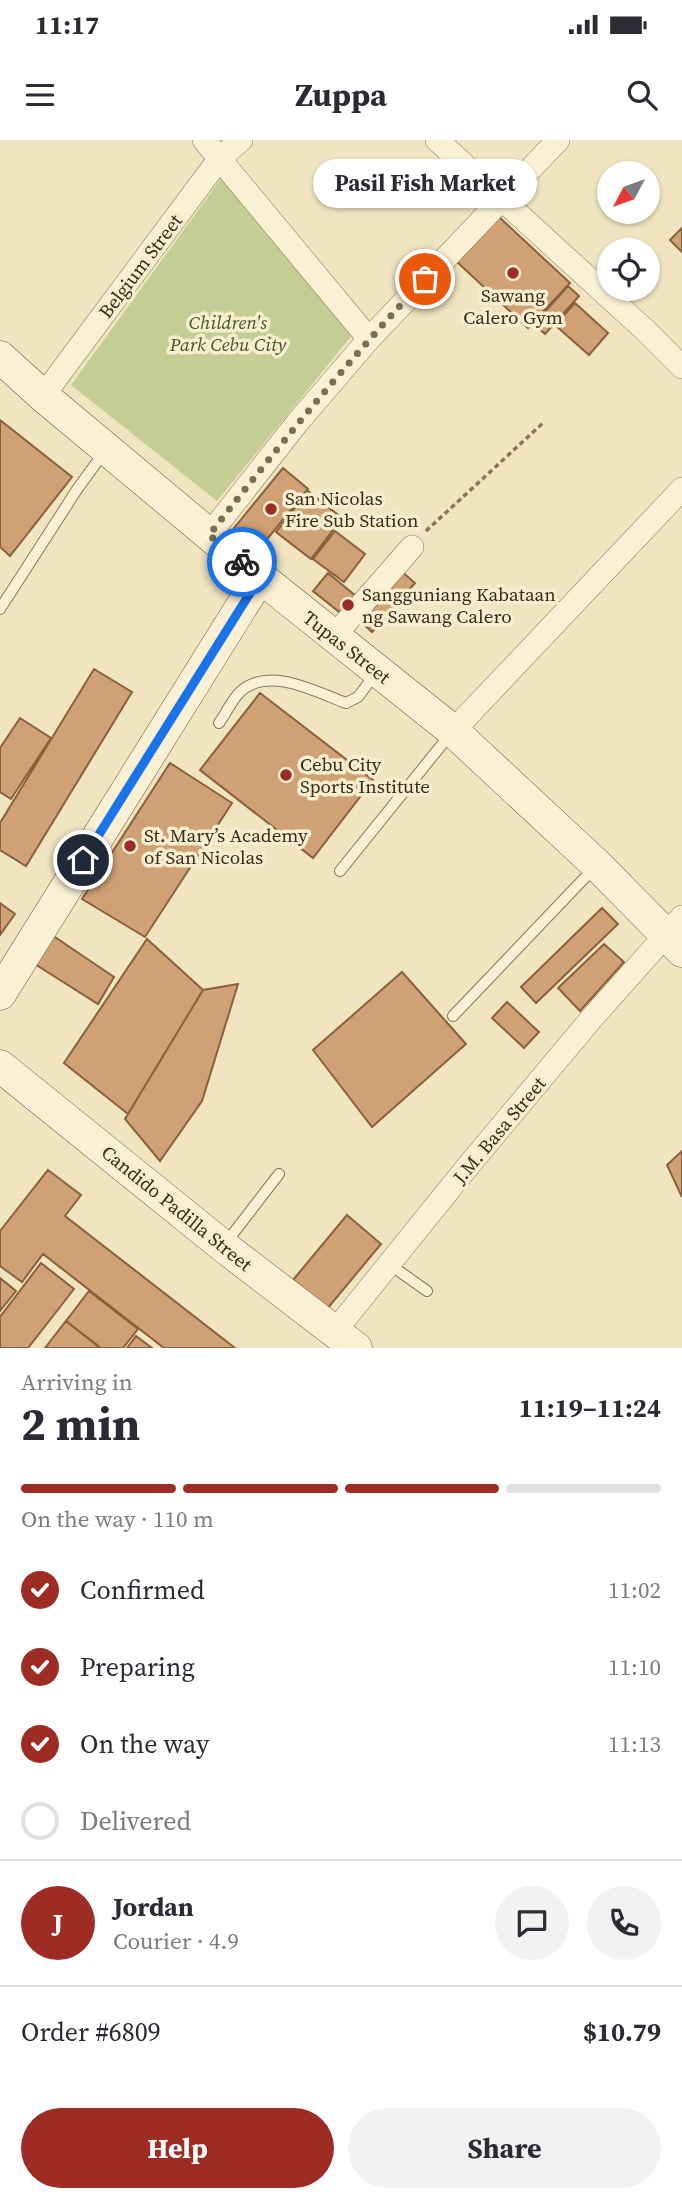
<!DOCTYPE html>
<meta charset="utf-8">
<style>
body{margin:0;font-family:"Source Serif 4",serif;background:#f2f2f3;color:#2b2b33;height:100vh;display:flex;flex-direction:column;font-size:26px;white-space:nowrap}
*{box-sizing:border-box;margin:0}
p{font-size:23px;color:#7c7c81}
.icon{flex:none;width:38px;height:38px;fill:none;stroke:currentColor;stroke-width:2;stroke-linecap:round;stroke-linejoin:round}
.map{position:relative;height:1208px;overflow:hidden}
.side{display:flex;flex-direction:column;background:#fff;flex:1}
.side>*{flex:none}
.needle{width:46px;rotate:229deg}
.fabs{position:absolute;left:597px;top:21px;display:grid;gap:14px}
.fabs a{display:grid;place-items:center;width:63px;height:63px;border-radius:50%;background:#fff;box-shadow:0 2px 5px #0004;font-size:35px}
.pin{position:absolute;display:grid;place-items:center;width:60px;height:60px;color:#fff;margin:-30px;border:4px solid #fff;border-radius:50%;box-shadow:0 2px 7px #0007}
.courier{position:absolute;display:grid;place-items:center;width:70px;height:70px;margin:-35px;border:5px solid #1a73e8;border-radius:50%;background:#fff;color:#222;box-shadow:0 2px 9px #0007}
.bubble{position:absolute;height:49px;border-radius:24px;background:#fff;box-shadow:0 2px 5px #0004;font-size:23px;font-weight:700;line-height:49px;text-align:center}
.summary em{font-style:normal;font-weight:700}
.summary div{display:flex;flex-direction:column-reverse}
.summary{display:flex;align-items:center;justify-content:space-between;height:119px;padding:0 21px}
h1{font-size:46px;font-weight:700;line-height:52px}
.bar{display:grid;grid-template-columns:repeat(4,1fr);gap:10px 7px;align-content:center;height:84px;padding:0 21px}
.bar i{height:9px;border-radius:5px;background:#e1e1e2}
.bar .selected{background:#9c2c24}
.bar p{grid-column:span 4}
.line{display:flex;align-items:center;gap:18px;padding:0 21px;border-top:2px solid #e1e1e2}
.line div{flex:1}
.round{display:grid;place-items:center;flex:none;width:74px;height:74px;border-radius:37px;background:#f2f2f3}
ol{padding:0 21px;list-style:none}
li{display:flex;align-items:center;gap:21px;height:77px}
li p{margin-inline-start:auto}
li .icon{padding:7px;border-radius:50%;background:#9c2c24;color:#fff;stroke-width:4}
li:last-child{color:#7c7c81}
li i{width:38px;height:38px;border:4px solid #e1e1e2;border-radius:50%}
.cta{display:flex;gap:14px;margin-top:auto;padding:14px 21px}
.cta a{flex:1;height:80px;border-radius:42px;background:#9c2c24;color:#fff;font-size:28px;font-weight:700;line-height:80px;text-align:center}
.cta a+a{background:#f2f2f3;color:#2b2b33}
.status{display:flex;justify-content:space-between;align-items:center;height:49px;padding:0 35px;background:#fff;direction:ltr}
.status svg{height:19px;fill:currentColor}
header{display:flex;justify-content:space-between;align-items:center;height:91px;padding:0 21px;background:#fff;font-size:32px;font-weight:700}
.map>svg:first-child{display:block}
</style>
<div class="status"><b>11:17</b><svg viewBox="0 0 49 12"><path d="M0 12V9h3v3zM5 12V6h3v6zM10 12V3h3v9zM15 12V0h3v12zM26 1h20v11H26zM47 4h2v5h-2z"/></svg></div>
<header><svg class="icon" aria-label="menu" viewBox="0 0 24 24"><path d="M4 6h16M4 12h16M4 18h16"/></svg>Zuppa<svg class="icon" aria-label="search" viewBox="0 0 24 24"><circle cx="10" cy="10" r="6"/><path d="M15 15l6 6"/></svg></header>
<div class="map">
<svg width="682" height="1208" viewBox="0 0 682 1208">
<rect width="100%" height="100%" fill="#f0e5c0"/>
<path fill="#c4ce94" d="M223,36L354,193L217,361L71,245Z"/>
<path fill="#d0a174" stroke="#8a603c" stroke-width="2" d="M499,77L570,143L528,188L457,122Z
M682,88V112L670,100Z
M568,146L579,156L545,194L534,184Z
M575,163L608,193L589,215L555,185Z
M0,280L72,337L10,416L0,407Z
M283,328L308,349L259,409L234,388Z
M308,351L342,378L311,419L276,392Z
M335,391L365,414L344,442L313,419Z
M400,430L415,443L372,492L358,479Z
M328,433L357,457L343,475L313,451Z
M94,529L132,552L26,726L0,710V683Z
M260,553L373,640L313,718L200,630Z
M20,578L51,598L11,659L0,652V608Z
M170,623L232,663L145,797L82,759Z
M0,763L15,774L0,795Z
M602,768L618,784L536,863L521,847Z
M46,791L114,837L98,864L30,821Z
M147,799L203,850L128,974L64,923Z
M604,804L624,822L580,871L558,848Z
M402,832L466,904L372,987L313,910Z
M238,844L202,961L160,1021L125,979L203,850Z
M507,862L539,892L524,908L492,878Z
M682,1011V1057L667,1025Z
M48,1030L81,1055L65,1076L235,1208H164L43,1114L22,1142L0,1126V1091Z
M347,1075L381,1104L327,1169L293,1140Z
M41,1123L74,1149L28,1208H0V1177Z
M0,1138L16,1151L0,1171Z
M89,1151L138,1189L123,1208H101L66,1181Z
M66,1181L100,1208H45Z
M136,1196L152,1208H127Z"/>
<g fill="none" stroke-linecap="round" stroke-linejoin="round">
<g stroke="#8a7657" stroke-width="12">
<path id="lane" d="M0,469L78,348L105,311
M219,583C226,574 232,559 241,551C270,526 316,552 346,563L358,557L376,533
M340,731L452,592
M453,876L596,726
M225,1104L279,1034
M389,1124L427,1151"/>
</g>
<g stroke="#8a7657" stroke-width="24">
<path id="street" d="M204,0L369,199
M437,0L645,190L682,227
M43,256L220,18L241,0
M209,395L297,283L369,199L558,0
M334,496L412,407
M453,591L682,349
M335,1191L469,1025L592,878L682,777"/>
</g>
<g stroke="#6c573a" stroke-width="33">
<path id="secondary" d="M0,217L43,256L260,437L453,591L597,725L682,811
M0,854L260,437
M0,926L223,1106L356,1208"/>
</g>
<path stroke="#8a7657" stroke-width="3.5" stroke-dasharray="5 3.5" stroke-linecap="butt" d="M426,391L543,283"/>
<use href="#lane" stroke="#faf1d4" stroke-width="10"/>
<use href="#street" stroke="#faf1d4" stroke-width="23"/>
<use href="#secondary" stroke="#faf1d4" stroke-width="32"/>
</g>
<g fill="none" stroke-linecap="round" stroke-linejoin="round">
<path stroke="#796d55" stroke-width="7" stroke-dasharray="0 12.6" d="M242,422L209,395C278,307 348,220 425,139"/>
<path stroke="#1a73e8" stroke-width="9" d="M83,720L260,437L242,422"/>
</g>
<g fill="#9c2c24" stroke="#f7eed0" stroke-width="2.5">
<circle cx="513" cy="133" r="7"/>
<circle cx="271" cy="369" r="7"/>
<circle cx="348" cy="465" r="7"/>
<circle cx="286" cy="635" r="7"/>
<circle cx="130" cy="706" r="7"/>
</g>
<g text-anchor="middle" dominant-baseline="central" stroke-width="7" stroke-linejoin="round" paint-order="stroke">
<g font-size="19" fill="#392c1c" stroke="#f7eed0">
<text transform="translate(140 126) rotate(-53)">Belgium Street</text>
<text transform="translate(347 507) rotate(38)">Tupas Street</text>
<text transform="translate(499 990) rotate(-50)">J.M. Basa Street</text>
<text transform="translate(177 1068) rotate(39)">Candido Padilla Street</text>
</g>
<g font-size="19" fill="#392c1c" stroke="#f7eed0" text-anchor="start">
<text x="513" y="155" text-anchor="middle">Sawang<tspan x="513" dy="22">Calero Gym</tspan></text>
<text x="285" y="358">San Nicolas<tspan x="285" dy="22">Fire Sub Station</tspan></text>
<text x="362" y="454">Sangguniang Kabataan<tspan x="362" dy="22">ng Sawang Calero</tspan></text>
<text x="300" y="624">Cebu City<tspan x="300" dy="22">Sports Institute</tspan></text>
<text x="144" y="695">St. Mary’s Academy<tspan x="144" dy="22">of San Nicolas</tspan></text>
</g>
<g font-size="19" font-style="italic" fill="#455622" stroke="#f7eed0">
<text x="228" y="182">Children's<tspan x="228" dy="22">Park Cebu City</tspan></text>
</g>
</g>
</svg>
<div class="fabs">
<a><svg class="needle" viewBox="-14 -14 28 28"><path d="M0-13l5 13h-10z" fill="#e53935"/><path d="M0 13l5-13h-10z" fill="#7c7c81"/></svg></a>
<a><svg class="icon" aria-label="locate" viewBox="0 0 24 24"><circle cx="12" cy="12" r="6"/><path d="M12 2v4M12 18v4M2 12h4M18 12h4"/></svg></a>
</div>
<div class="pin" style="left:425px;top:139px;background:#ea580c"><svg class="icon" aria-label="bag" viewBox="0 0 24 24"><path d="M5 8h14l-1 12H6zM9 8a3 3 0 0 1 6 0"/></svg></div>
<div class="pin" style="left:83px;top:720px;background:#1f2937"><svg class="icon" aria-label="home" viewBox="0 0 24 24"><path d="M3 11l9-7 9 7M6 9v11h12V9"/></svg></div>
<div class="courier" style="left:242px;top:422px"><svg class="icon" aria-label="bike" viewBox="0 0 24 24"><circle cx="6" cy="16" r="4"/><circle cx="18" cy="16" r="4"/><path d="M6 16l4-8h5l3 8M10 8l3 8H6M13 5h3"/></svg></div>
<div class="bubble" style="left:313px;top:19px;width:224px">Pasil Fish Market</div>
</div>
<section class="side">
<div class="summary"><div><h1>2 min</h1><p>Arriving in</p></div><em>11:19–11:24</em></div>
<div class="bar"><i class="selected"></i><i class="selected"></i><i class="selected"></i><i></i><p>On the way · 110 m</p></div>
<ol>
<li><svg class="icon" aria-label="check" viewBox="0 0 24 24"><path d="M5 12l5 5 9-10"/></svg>Confirmed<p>11:02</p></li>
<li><svg class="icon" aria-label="check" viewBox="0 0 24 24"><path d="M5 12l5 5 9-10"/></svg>Preparing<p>11:10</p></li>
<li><svg class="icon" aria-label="check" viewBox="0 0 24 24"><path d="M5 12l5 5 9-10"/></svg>On the way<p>11:13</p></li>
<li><i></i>Delivered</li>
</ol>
<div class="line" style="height:126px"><b class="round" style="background:#9c2c24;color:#fff">J</b><div><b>Jordan</b><p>Courier · 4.9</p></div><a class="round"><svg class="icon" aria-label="chat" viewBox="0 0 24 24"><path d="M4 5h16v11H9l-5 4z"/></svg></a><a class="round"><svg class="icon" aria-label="phone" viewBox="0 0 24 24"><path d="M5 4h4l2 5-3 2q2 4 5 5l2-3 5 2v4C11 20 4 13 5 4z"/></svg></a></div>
<div class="line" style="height:91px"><div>Order #6809</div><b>$10.79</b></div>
<div class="cta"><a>Help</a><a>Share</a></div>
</section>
